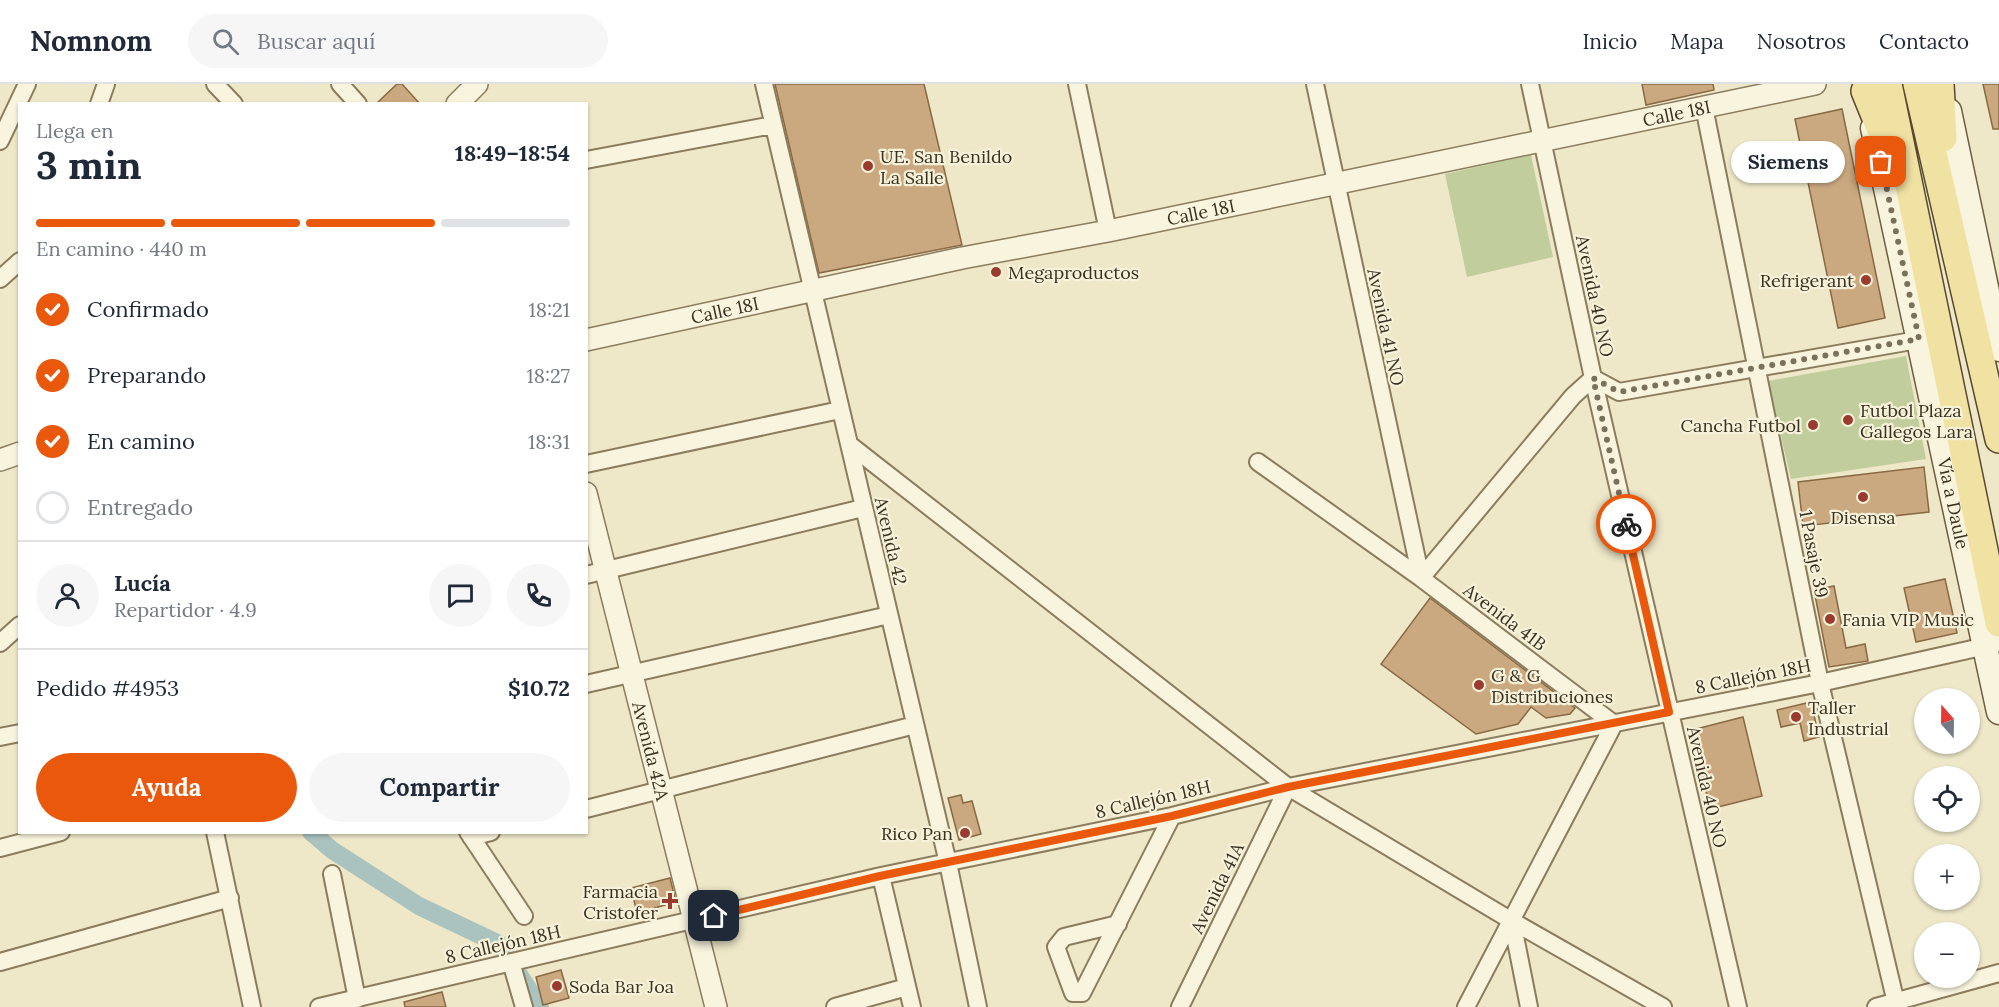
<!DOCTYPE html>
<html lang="es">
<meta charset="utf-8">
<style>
body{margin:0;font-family:Lora,serif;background:#f6f6f7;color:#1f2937;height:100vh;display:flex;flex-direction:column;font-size:22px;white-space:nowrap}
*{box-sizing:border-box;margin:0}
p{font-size:20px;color:#747a83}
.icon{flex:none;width:33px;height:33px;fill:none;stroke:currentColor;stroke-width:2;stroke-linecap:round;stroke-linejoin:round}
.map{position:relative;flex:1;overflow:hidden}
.sheet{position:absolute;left:18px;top:18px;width:570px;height:732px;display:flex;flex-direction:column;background:#fff;border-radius:0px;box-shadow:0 2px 4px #0004}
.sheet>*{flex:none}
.needle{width:39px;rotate:340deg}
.fabs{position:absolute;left:1914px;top:604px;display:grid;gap:12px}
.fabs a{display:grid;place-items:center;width:66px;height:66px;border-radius:50%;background:#fff;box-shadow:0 2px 4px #0004;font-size:30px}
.pin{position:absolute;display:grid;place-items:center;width:51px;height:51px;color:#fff;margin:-26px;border-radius:12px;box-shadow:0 3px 9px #0006}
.courier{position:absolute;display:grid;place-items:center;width:60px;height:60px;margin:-30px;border:4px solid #ea580c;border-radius:50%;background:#fff;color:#222;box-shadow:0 2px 8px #0007}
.bubble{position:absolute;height:42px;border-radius:21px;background:#fff;box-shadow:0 2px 4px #0004;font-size:20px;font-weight:700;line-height:42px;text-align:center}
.headline em{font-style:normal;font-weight:700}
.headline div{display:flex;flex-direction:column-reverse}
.headline{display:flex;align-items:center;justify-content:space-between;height:102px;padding:0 18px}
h1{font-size:39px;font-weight:700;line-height:45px}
.bar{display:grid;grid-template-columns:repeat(4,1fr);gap:9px 6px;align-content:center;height:72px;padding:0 18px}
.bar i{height:8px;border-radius:4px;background:#e0e1e3}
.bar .current{background:#ea580c}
.bar p{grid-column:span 4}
.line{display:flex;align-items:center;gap:15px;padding:0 18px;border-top:2px solid #e0e1e3}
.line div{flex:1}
.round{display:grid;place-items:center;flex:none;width:63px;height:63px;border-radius:32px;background:#f6f6f7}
ol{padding:0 18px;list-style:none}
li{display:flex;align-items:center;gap:18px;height:66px}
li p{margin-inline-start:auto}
li .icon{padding:6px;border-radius:50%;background:#ea580c;color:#fff;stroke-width:4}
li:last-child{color:#747a83}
li i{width:33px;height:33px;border:3px solid #e0e1e3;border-radius:50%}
.cta{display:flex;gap:12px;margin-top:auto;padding:12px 18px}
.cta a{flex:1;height:69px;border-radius:36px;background:#ea580c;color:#fff;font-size:24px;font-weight:700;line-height:69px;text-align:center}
.cta a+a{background:#f6f6f7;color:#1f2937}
header{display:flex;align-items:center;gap:36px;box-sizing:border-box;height:84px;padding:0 30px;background:#fff;border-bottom:2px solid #e0e1e3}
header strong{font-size:28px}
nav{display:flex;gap:33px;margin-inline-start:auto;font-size:21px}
.search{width:420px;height:54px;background:#f6f6f7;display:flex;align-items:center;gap:15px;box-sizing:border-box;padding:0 21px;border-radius:33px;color:#747a83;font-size:22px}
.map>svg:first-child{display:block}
</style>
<header>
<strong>Nomnom</strong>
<div class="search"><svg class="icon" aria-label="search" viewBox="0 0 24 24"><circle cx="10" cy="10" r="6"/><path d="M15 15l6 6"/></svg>Buscar aquí</div>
<nav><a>Inicio</a><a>Mapa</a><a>Nosotros</a><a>Contacto</a></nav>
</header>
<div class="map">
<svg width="1999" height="923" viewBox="0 0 1999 923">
<rect width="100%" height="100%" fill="#eee8c9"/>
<path fill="#c1cd9d" d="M1531,71L1553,173L1467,193L1445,90Z
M1906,272L1926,375L1791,395L1768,297Z"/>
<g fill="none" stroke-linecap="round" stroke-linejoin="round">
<path stroke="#aac3bf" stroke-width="18" d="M311,748L332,766L419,822L499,860L540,923"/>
</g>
<path fill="#cba980" stroke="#896944" stroke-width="1.5" d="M397,0H402L420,20H376Z
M775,0H924L962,161L819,189Z
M1642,0H1713L1714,6L1646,21Z
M1983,0H1999V45H1993Z
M1842,25L1885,234L1838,244L1795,35Z
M1924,383L1929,428L1803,442L1798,398Z
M1945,495L1957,549L1916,558L1904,504Z
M1834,502L1846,564L1865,560L1868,577L1829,583L1814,506Z
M1430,514L1575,624L1570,630L1546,634L1531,623L1518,640L1476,650L1381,580Z
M1811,618L1819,653L1804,657L1800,639L1781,643L1777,626Z
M1743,633L1762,712L1710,725L1692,646Z
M961,711L963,719L972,717L981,750L959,756L948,714Z
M670,794L676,818L637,829L631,804Z
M561,886L569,914L543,921L536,893Z
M442,908L446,923H405L404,918Z"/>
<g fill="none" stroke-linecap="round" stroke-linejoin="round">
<g stroke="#8b7c5e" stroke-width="20">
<path id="minor" d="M215,0L234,20
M340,0L358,20
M764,0L948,779L978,923
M1077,0L1108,147
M1315,0L1421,494
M1530,0L1593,294L1738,923
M99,20L106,0
M1704,23L1820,599L1897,923
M0,57L27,0
M586,76L773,41
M0,195L20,177
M850,361L1288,703L1512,837L1663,923
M1258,378L1421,494L1614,640L1466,923
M586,380L840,326
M586,491L863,424
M1421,494L1573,312L1593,294L1619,308L1929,254
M0,559L20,541
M586,600L889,531
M0,653L20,649
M586,725L915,641
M215,748L252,923
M468,748L524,832
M471,753L491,748
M0,764L61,748
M332,790L357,915
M881,792L912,923
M1512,837L1529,923
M1118,840L1064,853L1056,863L1073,909H1082L1172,732
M0,878L230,814
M511,878L524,923
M319,923L881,792L1172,732L1288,703L1820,599L1999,559
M835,923L907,903
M1180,923L1288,703
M1876,923L1999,889"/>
</g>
<g stroke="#8b7c5e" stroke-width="24">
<g id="tertiary">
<path d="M457,20L477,0"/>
<path id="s1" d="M586,256L962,174L1108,147L1815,0"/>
<path d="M0,376L20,369"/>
<path id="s2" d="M586,409L716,923"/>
</g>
</g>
<g stroke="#6d5d41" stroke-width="27">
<g id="secondary">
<path d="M1949,27L1999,265"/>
<path id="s3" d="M1873,44L1999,628"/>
</g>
</g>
<g stroke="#594931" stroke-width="30">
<path id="primary" d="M1888,0L1999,539
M1917,0L1999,355
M1940,0L1943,54
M1865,7L1889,66"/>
</g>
<use href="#minor" stroke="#f9f4dd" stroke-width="16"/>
<use href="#tertiary" stroke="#f9f4dd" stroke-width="21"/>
<use href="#secondary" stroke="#f9f4dd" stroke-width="24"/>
<use href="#primary" stroke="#f0e2a3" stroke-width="27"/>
</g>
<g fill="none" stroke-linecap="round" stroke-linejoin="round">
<path stroke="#7a715c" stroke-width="6" stroke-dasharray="0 10.8" d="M1626,440L1593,294L1619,308L1919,255L1881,78"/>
<path stroke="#ea580c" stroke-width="8" d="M714,832L880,792L1172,732L1288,703L1669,628L1626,440"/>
</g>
<g fill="#993c2f" stroke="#f6f1d9" stroke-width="2">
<circle cx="868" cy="82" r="6"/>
<circle cx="996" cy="188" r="6"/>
<circle cx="1866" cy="196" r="6"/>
<circle cx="1848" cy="336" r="6"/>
<circle cx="1813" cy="341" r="6"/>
<circle cx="1863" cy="413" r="6"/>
<circle cx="1830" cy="535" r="6"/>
<circle cx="1479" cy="601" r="6"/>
<circle cx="1796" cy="633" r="6"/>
<circle cx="965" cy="749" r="6"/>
<path d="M667 808h6v6h6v6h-6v6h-6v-6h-6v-6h6z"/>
<circle cx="557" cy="902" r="6"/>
</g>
<g text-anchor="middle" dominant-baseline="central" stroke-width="4.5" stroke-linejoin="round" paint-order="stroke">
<g font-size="18" fill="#3b3121" stroke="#f6f1d9">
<text stroke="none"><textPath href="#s1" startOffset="1114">Calle 18I</textPath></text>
<text stroke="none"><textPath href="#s1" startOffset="628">Calle 18I</textPath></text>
<text transform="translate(1595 212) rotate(78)">Avenida 40 NO</text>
<text stroke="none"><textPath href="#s1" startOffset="142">Calle 18I</textPath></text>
<text transform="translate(1386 243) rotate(78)">Avenida 41 NO</text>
<text stroke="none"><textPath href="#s3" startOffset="384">Vía a Daule</textPath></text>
<text transform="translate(891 457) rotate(77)">Avenida 42</text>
<text transform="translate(1814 470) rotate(79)">1 Pasaje 39</text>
<text transform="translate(1505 533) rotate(37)">Avenida 41B</text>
<text transform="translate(1753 592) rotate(-11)">8 Callejón 18H</text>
<text stroke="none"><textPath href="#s2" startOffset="266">Avenida 42A</textPath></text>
<text transform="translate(1707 703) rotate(77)">Avenida 40 NO</text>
<text transform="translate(1153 715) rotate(-13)">8 Callejón 18H</text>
<text transform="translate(1217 804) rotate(-64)">Avenida 41A</text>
<text transform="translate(503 860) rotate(-13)">8 Callejón 18H</text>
</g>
<g font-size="18" fill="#3b3121" stroke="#f6f1d9" text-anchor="start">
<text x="880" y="72">UE. San Benildo<tspan x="880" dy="21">La Salle</tspan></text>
<text x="1008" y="188">Megaproductos</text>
<text x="1854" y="196" text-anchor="end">Refrigerant</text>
<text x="1860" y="326">Futbol Plaza<tspan x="1860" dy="21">Gallegos Lara</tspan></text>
<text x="1801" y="341" text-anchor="end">Cancha Futbol</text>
<text x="1863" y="433" text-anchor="middle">Disensa</text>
<text x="1842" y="535">Fania VIP Music</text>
<text x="1491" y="591">G &amp; G<tspan x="1491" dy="21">Distribuciones</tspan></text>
<text x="1808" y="623">Taller<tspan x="1808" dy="21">Industrial</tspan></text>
<text x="953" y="749" text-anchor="end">Rico Pan</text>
<text x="658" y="807" text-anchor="end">Farmacia<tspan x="658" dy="21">Cristofer</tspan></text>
<text x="569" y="902">Soda Bar Joa</text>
</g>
</g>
</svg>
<div class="fabs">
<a><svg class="needle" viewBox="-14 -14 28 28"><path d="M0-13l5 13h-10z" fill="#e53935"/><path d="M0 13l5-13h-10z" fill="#747a83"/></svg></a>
<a><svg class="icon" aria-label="locate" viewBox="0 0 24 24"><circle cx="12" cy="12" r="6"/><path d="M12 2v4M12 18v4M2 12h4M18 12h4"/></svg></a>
<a>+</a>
<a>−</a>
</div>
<div class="pin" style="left:1881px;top:78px;background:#ea580c"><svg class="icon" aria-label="bag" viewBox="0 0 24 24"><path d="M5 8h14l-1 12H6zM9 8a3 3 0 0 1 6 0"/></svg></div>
<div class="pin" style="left:714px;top:832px;background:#1f2937"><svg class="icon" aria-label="home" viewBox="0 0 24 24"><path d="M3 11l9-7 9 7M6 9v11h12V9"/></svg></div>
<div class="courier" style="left:1626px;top:440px"><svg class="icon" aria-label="bike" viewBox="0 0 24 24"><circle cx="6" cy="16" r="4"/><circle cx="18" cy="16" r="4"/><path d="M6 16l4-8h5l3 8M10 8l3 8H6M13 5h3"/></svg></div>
<div class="bubble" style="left:1731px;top:57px;width:114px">Siemens</div>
<section class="sheet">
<div class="headline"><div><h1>3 min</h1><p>Llega en</p></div><em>18:49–18:54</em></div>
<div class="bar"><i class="current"></i><i class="current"></i><i class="current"></i><i></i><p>En camino · 440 m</p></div>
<ol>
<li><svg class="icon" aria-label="check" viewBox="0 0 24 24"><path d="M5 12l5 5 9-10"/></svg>Confirmado<p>18:21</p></li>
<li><svg class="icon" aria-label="check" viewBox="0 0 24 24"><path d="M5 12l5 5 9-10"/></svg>Preparando<p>18:27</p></li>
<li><svg class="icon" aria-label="check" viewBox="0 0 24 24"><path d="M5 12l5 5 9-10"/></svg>En camino<p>18:31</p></li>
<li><i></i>Entregado</li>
</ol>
<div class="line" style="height:108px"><a class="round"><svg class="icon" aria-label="person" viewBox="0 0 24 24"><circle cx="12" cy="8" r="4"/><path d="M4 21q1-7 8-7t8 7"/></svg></a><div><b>Lucía</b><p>Repartidor · 4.9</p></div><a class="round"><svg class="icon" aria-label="chat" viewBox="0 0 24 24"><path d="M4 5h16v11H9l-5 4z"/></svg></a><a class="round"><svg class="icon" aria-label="phone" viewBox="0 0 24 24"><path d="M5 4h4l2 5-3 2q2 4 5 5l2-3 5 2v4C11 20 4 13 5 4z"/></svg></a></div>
<div class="line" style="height:78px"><div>Pedido #4953</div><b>$10.72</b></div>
<div class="cta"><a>Ayuda</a><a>Compartir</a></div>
</section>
</div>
